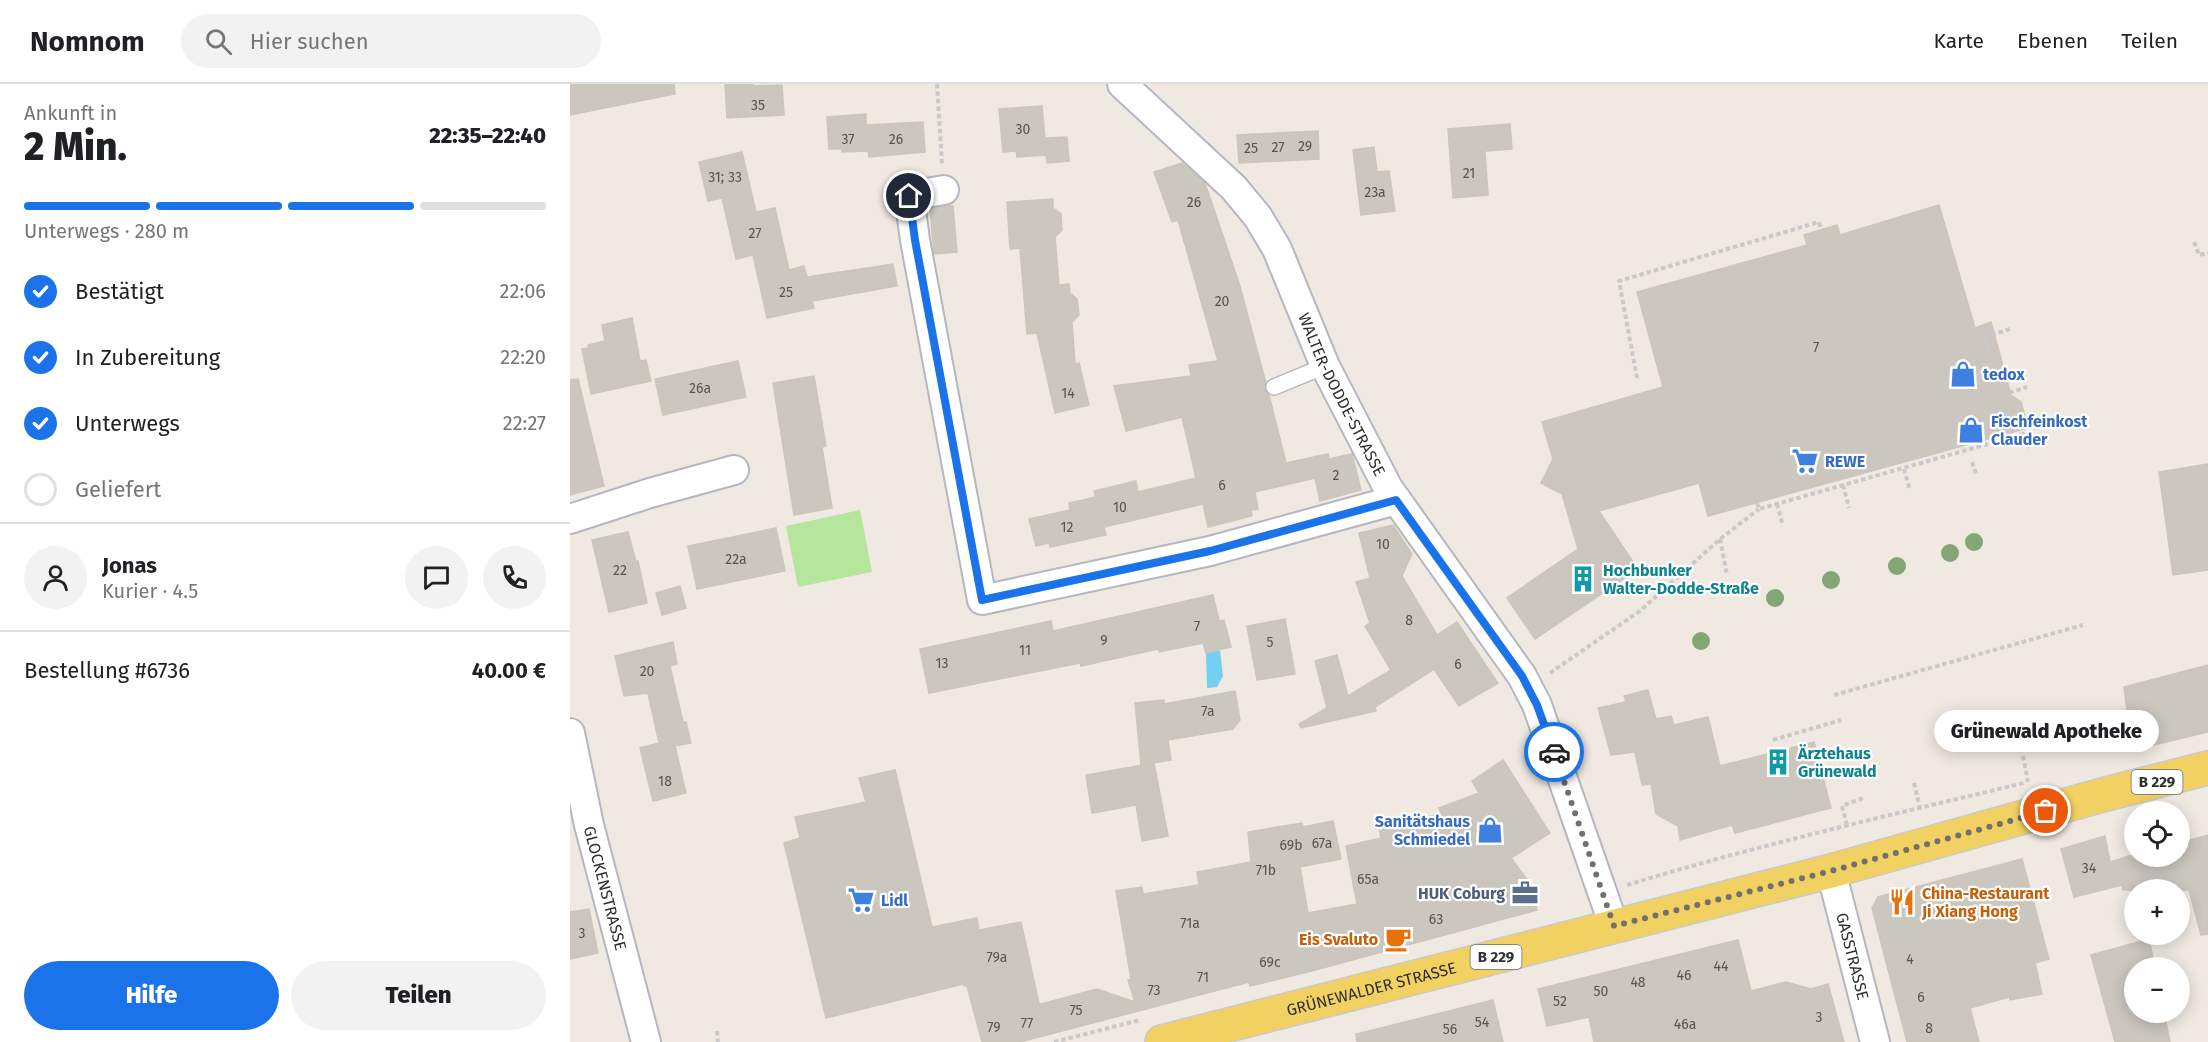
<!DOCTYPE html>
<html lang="de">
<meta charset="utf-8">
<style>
body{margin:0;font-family:"Fira Sans",sans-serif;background:#f2f2f2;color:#202124;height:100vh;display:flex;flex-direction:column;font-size:22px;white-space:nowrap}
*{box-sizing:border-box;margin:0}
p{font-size:20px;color:#757577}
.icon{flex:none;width:33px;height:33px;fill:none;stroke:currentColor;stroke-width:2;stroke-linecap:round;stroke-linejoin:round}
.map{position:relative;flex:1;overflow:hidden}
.drawer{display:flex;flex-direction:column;background:#fff;width:570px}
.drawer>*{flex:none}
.buttons{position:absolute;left:1554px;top:717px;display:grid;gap:12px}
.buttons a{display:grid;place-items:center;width:66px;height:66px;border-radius:50%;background:#fff;box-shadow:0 3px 15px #0003;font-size:30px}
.pin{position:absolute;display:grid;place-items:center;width:51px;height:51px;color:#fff;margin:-26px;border:3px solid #fff;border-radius:50%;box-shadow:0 2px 6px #0007}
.courier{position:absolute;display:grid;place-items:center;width:60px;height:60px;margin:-30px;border:4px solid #1a73e8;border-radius:50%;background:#fff;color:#222;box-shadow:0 2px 8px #0007}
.bubble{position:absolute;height:42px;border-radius:21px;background:#fff;box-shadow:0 3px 15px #0003;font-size:20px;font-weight:800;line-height:42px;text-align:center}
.overview em{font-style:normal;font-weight:800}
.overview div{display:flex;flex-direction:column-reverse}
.overview{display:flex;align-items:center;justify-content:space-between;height:102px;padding:0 24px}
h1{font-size:39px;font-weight:800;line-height:45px}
.bar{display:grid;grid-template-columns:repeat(4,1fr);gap:9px 6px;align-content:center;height:72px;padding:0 24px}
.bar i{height:8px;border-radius:4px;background:#e0e0e0}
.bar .current{background:#1a73e8}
.bar p{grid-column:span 4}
.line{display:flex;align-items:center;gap:15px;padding:0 24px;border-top:2px solid #e0e0e0}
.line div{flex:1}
.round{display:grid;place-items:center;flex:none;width:63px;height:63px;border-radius:32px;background:#f2f2f2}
ol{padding:0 24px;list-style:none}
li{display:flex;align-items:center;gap:18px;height:66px}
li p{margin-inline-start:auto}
li .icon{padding:6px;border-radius:50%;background:#1a73e8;color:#fff;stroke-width:4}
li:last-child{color:#757577}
li i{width:33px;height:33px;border:3px solid #e0e0e0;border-radius:50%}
.button{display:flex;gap:12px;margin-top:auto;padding:12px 24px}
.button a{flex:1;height:69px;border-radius:36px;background:#1a73e8;color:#fff;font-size:24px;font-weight:800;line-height:69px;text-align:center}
.button a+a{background:#f2f2f2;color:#202124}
header{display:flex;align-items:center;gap:36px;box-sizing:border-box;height:84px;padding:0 30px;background:#fff;border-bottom:2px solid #e0e0e0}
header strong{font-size:28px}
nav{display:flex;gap:33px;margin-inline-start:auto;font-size:21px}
.search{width:420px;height:54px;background:#f2f2f2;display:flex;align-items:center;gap:15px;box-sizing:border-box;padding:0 21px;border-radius:33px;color:#757577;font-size:22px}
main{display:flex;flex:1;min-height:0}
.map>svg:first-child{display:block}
</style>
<header>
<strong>Nomnom</strong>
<div class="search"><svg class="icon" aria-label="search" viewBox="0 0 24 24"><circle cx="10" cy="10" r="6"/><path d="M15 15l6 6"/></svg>Hier suchen</div>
<nav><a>Karte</a><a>Ebenen</a><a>Teilen</a></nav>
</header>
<main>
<section class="drawer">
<div class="overview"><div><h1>2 Min.</h1><p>Ankunft in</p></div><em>22:35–22:40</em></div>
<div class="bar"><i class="current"></i><i class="current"></i><i class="current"></i><i></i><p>Unterwegs · 280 m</p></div>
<ol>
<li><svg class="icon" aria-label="check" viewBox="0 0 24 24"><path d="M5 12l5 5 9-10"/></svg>Bestätigt<p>22:06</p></li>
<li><svg class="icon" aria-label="check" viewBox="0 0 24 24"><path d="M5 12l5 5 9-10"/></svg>In Zubereitung<p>22:20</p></li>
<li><svg class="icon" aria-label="check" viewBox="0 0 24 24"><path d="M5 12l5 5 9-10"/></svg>Unterwegs<p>22:27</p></li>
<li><i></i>Geliefert</li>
</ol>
<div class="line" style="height:108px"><a class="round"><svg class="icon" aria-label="person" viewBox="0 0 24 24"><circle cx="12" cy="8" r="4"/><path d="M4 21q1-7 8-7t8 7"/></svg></a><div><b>Jonas</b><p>Kurier · 4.5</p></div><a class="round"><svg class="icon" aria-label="chat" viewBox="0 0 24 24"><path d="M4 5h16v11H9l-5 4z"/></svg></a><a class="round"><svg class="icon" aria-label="phone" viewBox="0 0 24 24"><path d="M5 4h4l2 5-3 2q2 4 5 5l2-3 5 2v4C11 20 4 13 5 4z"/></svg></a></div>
<div class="line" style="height:78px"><div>Bestellung #6736</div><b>40.00 €</b></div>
<div class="button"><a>Hilfe</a><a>Teilen</a></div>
</section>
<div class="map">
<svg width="1638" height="958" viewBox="0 0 1638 958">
<rect width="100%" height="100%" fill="#efe9e1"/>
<path fill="#b6e59e" d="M290,426L302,488L228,503L216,442Z"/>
<path fill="#75cff0" d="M650,566L653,592L647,603L637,604L636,569Z"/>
<path fill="#cbc7bf" stroke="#cbc5ba" stroke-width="1.5" d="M0,0H104L105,10L0,31Z
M155,0H183V2L212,1L214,31L157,34Z
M472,22L475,54L497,53L499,77L477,79L476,71L447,73L446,67L433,68L429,25Z
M296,30V41L353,38L355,68L299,73L298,67L272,68V65H259L257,33Z
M940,40L942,65L915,67L918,111L883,114L878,45Z
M748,47L749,75L669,79L667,51Z
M804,63L807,88L819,87L825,127L791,131L783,66Z
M172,68L186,128L205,124L219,186L234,182L237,193L323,180L327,202L242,217L244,224L197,234L183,171L166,175L152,114L138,117L129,78Z
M612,79L635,99L669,199L696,299L695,306L699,311L716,379L758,370L759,375L782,370L791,406L750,417L745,394L685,408L688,425L681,426L682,432L638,443L633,420L534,443L536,451L480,463L479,459L466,462L459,435L500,426L499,419L526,413L524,407L566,397L568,408L626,394L612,333L556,347L544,302L621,292L619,281L648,277L608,136L602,138L584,88Z
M483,115V124L491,130L492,146L485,153L489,201L499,200L500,209L507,215L509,231L502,238L505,280L509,279L519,321L485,329L467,249L457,250L450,164L440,165L437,118Z
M1369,121L1405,244L1421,238L1441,311L1451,318L1458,344L1138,432L1129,399L1029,427L1068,485L965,555L937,514L1008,465L992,410L971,399L983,375L972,338L1093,303L1067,208L1237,161L1234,151L1267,141L1270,151Z
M376,122H383L387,168L364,170L360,125Z
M62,234L70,277L76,276L81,297L21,310L12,265L19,264L18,261L35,257L32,241Z
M168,277L176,313L93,331L85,295Z
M244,292L256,362L252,363L262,424L224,431L203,299Z
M8,295L34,402L0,411V296Z
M1638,380V486L1603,491L1589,388Z
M823,441L842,470L832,492L867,551L887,538L928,599L889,622L864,585L805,623L806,627L731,644L729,640L757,624L745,577L767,571L778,612L821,586L795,542L800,539L786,498L800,494L789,449Z
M206,444L215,487L127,505L118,462Z
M58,448L66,478L68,477L77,519L39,528L22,456Z
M110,502L116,524L92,531L86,509Z
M643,511L649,537L654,536L661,563L636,569L633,559L589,568L588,565L511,582L510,579L359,609L350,565L481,537L483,547Z
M715,535L725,590L687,596L677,542Z
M103,558L107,580L100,582L113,638H116L121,659L105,662L116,709L83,717L70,664L89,659L78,609L54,612L45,572Z
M1638,581V648L1562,666L1554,603Z
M1078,606L1086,635L1101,632L1104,641L1138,633L1150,682L1244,658L1261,724L1165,749L1162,741L1110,756L1108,742L1086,730L1081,700L1072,701L1065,668L1041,671L1028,624L1056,618L1054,612Z
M665,607L670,636L663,645L598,656L601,676L571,681L565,619L594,616V620Z
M933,676L980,749L941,774L959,798L967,826L738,888L680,902L679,898L450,958H412L397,902H394L393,900L256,934L214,759L230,754L225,733L296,718L289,694L325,686L362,843L407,834L409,846L451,838L469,919L467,921L527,905L565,918L558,896L561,895L546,807L572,803L573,810L629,801L627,788L681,778L678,748L732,739L733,743L763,737L771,775L730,783L738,829L787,820L776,762L811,754L809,744L871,730L869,724L909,709L902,697Z
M584,679L598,752L572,757L566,721L522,729L516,691Z
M1638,751V850L1631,851L1619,806H1553L1552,801L1504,813L1491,765L1535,752L1540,778L1559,772H1610V759Z
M1452,775L1479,875L1465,879L1472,910L1440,916L1439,913L1400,924L1409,958H1337L1302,824L1308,813Z
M19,825L28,869L0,875V828Z
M1579,855L1585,884H1564V928H1594L1600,958H1545L1521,871Z
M1168,856L1181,907L1216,898L1241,905L1258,900L1274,958H1024L1019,933L977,942L968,905Z
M923,916L933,958H787L786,950Z"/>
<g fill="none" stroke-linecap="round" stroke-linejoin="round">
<g stroke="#b4b7c1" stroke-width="18">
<path id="service" d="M704,303L755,282"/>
</g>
<g stroke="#b4b7c1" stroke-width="32">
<g id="minor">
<path id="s1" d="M552,0L664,104L688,133L707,165L755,282L818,404L952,592L967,621L1044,842"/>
<path d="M374,106L339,112L345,156L412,516L640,467L826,416"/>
<path d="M0,435L80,409L164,386"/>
<path id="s2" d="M0,649L19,741L76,958"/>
<path id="s3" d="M1261,787L1305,958"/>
</g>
</g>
<g stroke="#c9c9c9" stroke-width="36">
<g id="primary">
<path id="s4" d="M592,958L1261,787L1536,710L1638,684"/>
</g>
</g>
<path stroke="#c9c9c9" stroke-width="4" stroke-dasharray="4.5 3" stroke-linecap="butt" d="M367,0L372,80
M1624,158L1629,171L1638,169
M1440,245L1415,253L1443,354
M1415,282L1423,279
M1067,294L1049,197L1249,138L1251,146
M1432,311L1457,303
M1402,378L1406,390
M1334,385L1340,407
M1273,401L1279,424
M1187,419L1189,425L1453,350L1459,364
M1207,420L1213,442
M1150,455L1157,491
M980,589L1070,527L1150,455L1189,425
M1264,611L1513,541
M1203,656L1271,636
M1453,672L1458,698
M1344,699L1350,724
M1277,741L1272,722L1293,714
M1057,801C1188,761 1321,731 1454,699
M147,947L148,958
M484,958L570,936"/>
<use href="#service" stroke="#fff" stroke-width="15"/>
<use href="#minor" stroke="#fff" stroke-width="28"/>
<use href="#primary" stroke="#f2d163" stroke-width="33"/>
</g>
<g fill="#84a574">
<circle cx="1404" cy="458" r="9"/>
<circle cx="1380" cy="469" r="9"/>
<circle cx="1327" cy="482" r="9"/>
<circle cx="1261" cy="496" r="9"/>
<circle cx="1205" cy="514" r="9"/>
<circle cx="1131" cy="557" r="9"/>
</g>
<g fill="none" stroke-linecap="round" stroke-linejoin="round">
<path stroke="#726f6d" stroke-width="6" stroke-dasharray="0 10.8" d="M984,668L1044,842L1261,787L1476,727"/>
<path stroke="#1a73e8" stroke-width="8" d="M339,112L345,156L412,516L640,467L826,416L952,592L967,621L984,668"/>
</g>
<defs>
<g id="shop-bare" transform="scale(2.07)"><path d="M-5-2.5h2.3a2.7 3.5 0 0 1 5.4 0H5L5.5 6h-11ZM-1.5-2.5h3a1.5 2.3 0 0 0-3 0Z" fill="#3f7fe0" stroke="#fff" stroke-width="2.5" paint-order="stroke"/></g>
<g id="supermarket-bare" transform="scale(2.07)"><path d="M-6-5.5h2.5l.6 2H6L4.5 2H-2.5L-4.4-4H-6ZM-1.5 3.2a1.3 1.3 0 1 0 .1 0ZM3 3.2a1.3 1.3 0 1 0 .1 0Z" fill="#3f7fe0" stroke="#fff" stroke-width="2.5" paint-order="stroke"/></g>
<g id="building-bare" transform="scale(2.07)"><path d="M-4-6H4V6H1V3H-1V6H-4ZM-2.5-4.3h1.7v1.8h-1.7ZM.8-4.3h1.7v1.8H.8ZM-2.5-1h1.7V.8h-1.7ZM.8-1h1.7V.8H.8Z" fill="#0f9aa8" stroke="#fff" stroke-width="2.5" paint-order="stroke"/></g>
<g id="office-bare" transform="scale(2.07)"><path d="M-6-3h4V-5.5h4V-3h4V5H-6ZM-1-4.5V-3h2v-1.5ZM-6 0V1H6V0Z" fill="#5c6f8a" stroke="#fff" stroke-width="2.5" paint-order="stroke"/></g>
<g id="restaurant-bare" transform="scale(2.07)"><path d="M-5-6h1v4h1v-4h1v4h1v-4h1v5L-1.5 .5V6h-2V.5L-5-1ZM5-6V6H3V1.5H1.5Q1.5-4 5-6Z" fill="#e8710a" stroke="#fff" stroke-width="2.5" paint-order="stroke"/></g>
<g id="cafe-bare" transform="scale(2.07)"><path d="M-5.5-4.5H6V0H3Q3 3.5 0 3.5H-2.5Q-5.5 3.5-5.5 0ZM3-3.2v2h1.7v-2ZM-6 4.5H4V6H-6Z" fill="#e8710a" stroke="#fff" stroke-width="2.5" paint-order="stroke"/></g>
</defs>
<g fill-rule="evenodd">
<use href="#shop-bare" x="1393" y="290"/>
<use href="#shop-bare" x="1401" y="346"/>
<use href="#supermarket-bare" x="1235" y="377"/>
<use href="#building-bare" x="1013" y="495"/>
<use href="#building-bare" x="1208" y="678"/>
<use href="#shop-bare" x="920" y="746"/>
<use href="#office-bare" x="955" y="809"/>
<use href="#supermarket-bare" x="291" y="816"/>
<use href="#restaurant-bare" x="1332" y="818"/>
<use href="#cafe-bare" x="828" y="855"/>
</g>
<g text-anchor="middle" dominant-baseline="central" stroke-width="4.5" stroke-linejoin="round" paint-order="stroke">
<g font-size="14" fill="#555452">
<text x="188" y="21">35</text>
<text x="453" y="45">30</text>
<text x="278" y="55">37</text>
<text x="326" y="55">26</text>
<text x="735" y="62">29</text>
<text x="708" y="63">27</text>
<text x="681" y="64">25</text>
<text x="899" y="89">21</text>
<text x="155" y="93">31; 33</text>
<text x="805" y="108">23a</text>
<text x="624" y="118">26</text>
<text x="185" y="149">27</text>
<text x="216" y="208">25</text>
<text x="652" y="217">20</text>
<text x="1246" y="263">7</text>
<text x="130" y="304">26a</text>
<text x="498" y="309">14</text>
<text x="766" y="391">2</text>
<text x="652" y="401">6</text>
<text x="550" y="423">10</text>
<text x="497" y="443">12</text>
<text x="813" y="460">10</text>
<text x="166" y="475">22a</text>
<text x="50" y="486">22</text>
<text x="839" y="536">8</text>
<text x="627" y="542">7</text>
<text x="534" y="556">9</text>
<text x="700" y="558">5</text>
<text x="455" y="566">11</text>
<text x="372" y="579">13</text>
<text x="888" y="580">6</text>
<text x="77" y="587">20</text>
<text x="638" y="627">7a</text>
<text x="95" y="697">18</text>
<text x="752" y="759">67a</text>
<text x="721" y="761">69b</text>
<text x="1519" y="784">34</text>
<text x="696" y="786">71b</text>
<text x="798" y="795">65a</text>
<text x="866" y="835">63</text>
<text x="620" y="839">71a</text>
<text x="12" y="849">3</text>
<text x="427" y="873">79a</text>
<text x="1340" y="875">4</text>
<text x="700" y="878">69c</text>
<text x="1151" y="882">44</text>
<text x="1114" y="891">46</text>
<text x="633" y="893">71</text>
<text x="1068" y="898">48</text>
<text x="584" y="906">73</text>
<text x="1031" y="907">50</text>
<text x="1351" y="913">6</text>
<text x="990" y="917">52</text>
<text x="506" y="926">75</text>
<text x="1249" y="933">3</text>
<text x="912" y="938">54</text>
<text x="457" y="939">77</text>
<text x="1115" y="940">46a</text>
<text x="424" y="943">79</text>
<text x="1359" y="944">8</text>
<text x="880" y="945">56</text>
</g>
<g fill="#fff" stroke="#6d6d6d" stroke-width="1.5">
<rect x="1561.5" y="686" width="51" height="24" rx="4.5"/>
<rect x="900.5" y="861" width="51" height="24" rx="4.5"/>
</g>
<g font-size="15" font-weight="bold" fill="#2e2e2e">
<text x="1587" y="698">B 229</text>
<text x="926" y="873">B 229</text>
</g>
<g font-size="16" font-weight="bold" fill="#366cbe" stroke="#fff" text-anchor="start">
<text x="1413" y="290">tedox</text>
<text x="1421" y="337">Fischfeinkost<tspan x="1421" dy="18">Clauder</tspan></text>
<text x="1255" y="377">REWE</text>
<text x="900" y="737" text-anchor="end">Sanitätshaus<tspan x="900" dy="18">Schmiedel</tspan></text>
<text x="311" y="816">Lidl</text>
</g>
<g font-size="16" fill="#2e2e2e" stroke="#fff">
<text stroke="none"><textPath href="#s1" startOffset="387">WALTER-DODDE-STRASSE</textPath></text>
<text stroke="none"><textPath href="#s2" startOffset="159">GLOCKENSTRASSE</textPath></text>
<text stroke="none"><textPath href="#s3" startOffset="88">GASSTRASSE</textPath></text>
<text stroke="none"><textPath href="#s4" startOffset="216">GRÜNEWALDER STRASSE</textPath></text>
</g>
<g font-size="16" font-weight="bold" fill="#0d838f" stroke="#fff" text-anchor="start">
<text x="1033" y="486">Hochbunker<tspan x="1033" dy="18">Walter-Dodde-Straße</tspan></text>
<text x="1228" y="669">Ärztehaus<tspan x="1228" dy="18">Grünewald</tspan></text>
</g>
<g font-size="16" font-weight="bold" fill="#4e5e75" stroke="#fff" text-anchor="end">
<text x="935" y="809">HUK Coburg</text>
</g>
<g font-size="16" font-weight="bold" fill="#c56008" stroke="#fff" text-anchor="start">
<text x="1352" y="809">China-Restaurant<tspan x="1352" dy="18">Ji Xiang Hong</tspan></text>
<text x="808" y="855" text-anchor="end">Eis Svaluto</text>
</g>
</g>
</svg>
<div class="buttons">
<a><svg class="icon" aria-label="locate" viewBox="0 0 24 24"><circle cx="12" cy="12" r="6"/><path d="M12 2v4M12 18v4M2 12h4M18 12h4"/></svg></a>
<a>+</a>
<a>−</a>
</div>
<div class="pin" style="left:1476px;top:727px;background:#ea580c"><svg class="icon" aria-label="bag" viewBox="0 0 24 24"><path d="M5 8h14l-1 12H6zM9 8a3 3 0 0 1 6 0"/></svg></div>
<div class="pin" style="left:339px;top:112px;background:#1f2937"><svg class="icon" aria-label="home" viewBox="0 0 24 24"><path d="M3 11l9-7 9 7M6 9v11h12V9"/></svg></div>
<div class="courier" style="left:984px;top:668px"><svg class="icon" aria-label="car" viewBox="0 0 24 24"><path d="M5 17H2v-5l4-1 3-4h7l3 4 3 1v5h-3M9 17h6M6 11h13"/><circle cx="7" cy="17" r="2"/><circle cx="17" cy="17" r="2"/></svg></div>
<div class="bubble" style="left:1364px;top:626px;width:225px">Grünewald Apotheke</div>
</div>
</main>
